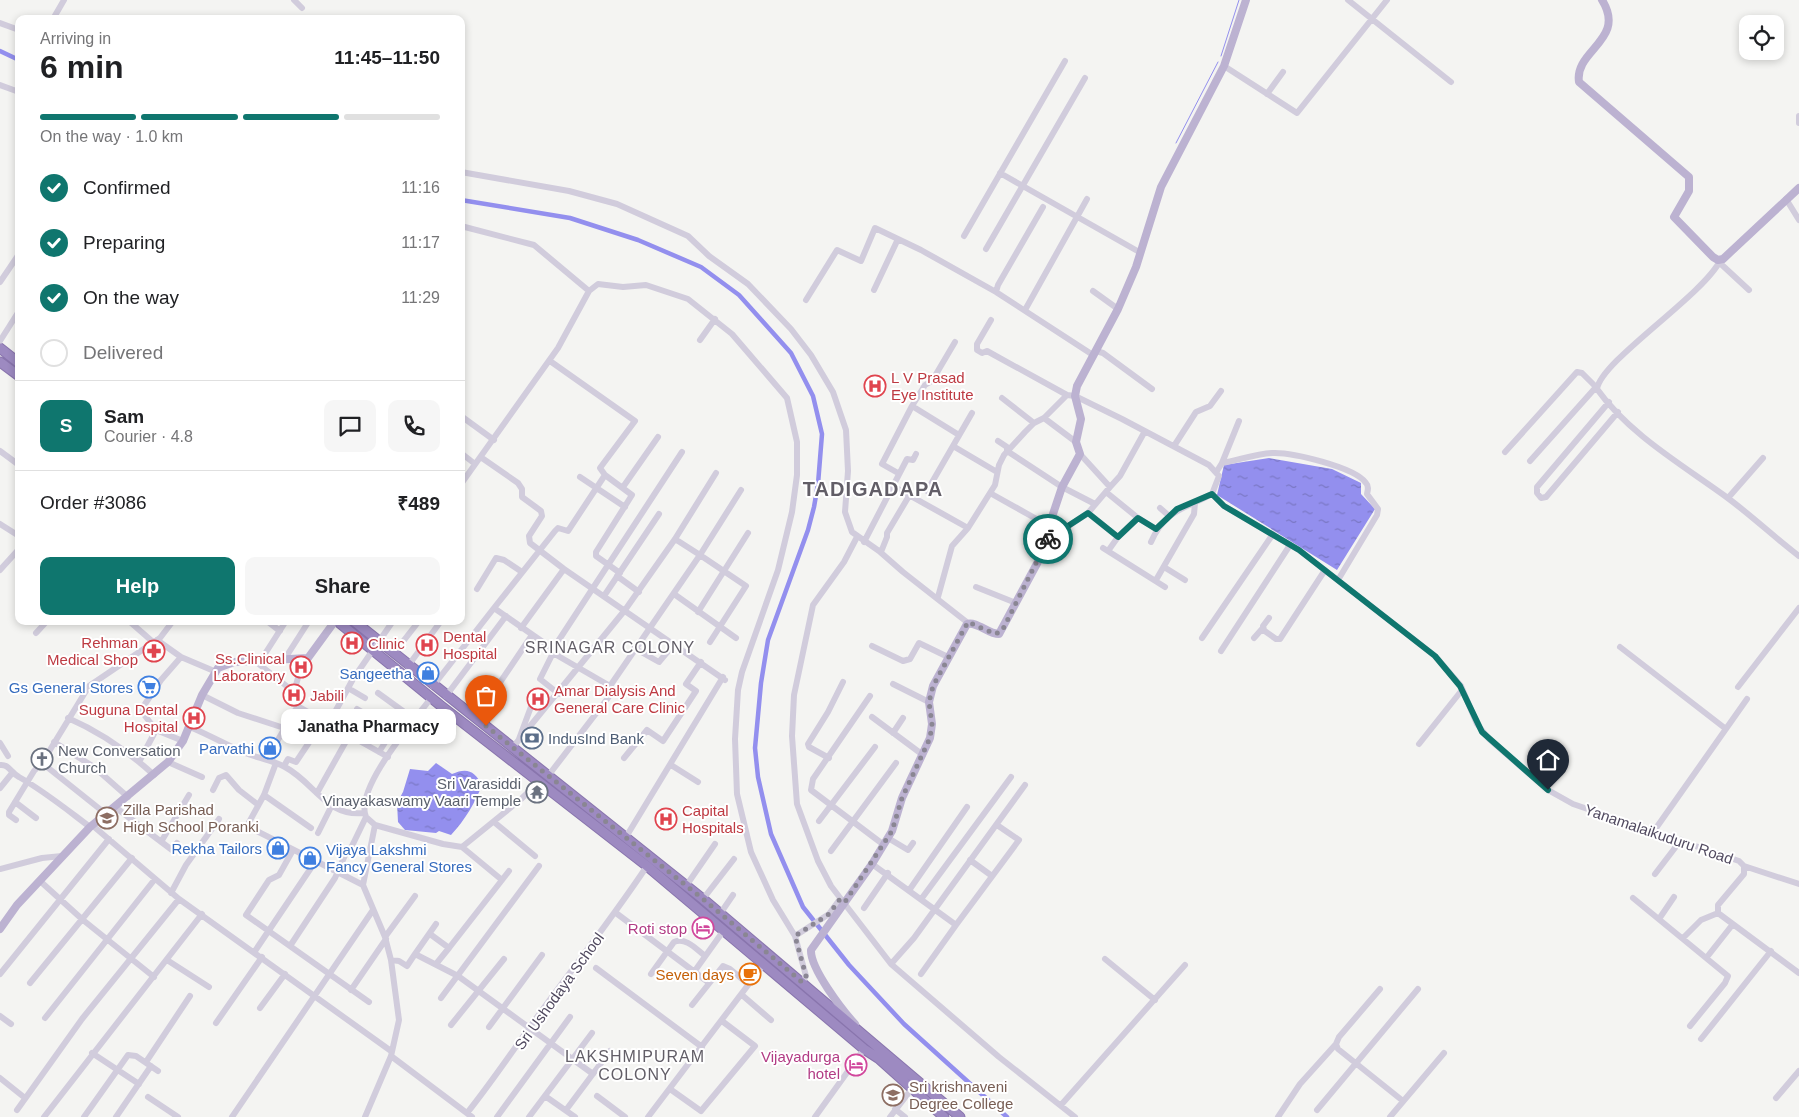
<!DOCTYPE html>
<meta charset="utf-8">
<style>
body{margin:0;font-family:Arial,sans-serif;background:#f6f6f6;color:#202124;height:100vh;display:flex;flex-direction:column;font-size:19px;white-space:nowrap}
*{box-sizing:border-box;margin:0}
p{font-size:16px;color:#757577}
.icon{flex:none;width:28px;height:28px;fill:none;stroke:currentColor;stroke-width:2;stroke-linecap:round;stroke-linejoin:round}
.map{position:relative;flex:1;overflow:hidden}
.side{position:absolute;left:15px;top:15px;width:450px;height:610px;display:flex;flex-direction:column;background:#fff;border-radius:10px;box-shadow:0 2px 8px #0003}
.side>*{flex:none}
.fabs{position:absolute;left:1739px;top:15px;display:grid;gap:10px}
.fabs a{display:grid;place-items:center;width:45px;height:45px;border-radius:10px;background:#fff;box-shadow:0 2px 8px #0003;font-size:25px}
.pin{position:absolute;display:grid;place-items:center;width:42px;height:42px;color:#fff;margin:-51px -21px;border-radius:50% 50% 50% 0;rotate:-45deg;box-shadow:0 0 5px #0007}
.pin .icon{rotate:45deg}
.courier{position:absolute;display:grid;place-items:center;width:50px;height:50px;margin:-25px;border:4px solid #0f766e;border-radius:50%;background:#fff;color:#222;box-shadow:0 1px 6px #0007}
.bubble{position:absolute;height:35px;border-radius:10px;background:#fff;box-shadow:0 2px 8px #0003;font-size:16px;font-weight:800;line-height:35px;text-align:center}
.headline em{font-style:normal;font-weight:800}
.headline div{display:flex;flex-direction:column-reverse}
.headline{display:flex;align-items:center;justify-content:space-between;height:85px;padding:0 25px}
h1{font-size:32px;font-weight:800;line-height:38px}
.bar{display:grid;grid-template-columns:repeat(4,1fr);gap:8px 5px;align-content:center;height:60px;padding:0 25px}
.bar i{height:6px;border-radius:4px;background:#e0e0e0}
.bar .on{background:#0f766e}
.bar p{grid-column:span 4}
.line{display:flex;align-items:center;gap:12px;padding:0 25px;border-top:1px solid #e0e0e0}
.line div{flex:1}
.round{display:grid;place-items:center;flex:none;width:52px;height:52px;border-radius:10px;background:#f6f6f6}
ol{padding:0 25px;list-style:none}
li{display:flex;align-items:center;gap:15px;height:55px}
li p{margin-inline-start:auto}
li .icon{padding:5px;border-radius:50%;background:#0f766e;color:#fff;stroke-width:4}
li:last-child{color:#757577}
li i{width:28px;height:28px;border:2px solid #e0e0e0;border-radius:50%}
.primary-button{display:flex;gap:10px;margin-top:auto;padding:10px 25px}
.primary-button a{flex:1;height:58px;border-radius:10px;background:#0f766e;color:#fff;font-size:20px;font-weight:800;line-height:58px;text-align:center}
.primary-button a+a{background:#f6f6f6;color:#202124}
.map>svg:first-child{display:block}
</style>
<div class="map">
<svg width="1799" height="1117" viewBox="0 0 1799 1117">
<defs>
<pattern id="water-ripples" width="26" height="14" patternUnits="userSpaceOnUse" patternTransform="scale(1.25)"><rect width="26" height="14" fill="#938fee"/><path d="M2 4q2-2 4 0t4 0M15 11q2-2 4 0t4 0" fill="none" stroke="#7a77c4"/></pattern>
</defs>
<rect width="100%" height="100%" fill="#f4f4f2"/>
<path fill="url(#water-ripples)" d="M1269,458L1332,469L1361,483V494L1375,509L1337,570L1217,495L1224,465Z
M436,763L452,774C467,767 475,771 482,785C475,803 465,820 451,835L439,831L436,833L405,830L398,822L397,803L403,792L410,769L428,771Z"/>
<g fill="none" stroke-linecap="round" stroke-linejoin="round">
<path stroke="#938fee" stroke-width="1" d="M1221,56L1239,0
M1176,143L1218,62"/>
<path stroke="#938fee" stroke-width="4.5" d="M0,51L19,60
M461,200L570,218L638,240L701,267L739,295L791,353L813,396L822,434L818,484L814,507L808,530L768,640L761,683L755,748L758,777L771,834L803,907L849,965L904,1024L1007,1117"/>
<g stroke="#8975ad" stroke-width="11">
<path id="highway" d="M0,348L19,363
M0,362L19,376
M337,621L440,705L647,866L864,1049L878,1058L944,1117
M354,621L703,899L960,1117"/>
</g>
<path stroke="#d1ccdc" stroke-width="6" d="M294,0L302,8
M1348,0L1451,82
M53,19L64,0
M0,23L19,30
M1224,66L1297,113L1387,0
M0,85L19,92
M1267,94L1283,72
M1799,116V123
M461,172L569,191L617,204L688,236L709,256L748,284L791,329L811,355L833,392L846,430L848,471L845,512L852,532L879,551L903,572L968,623
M1000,173L1141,253
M1786,199L1799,220
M1043,207L998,285L996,292L1093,355
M461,226L534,245L589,291
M964,236L1065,61
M986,249L1085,78
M1721,260L1722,265L1749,290
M1720,261C1701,297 1601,361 1597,389C1629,434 1681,464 1725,496C1751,515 1774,537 1799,556
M0,282L19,254
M874,290L898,239
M1093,291L1118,309
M806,300L837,250L861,261L875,228L921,250L996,292
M1025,310L1087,199
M991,320L977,344V350L982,353L987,351L1067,395L1075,396L1122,419L1209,465L1219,476L1212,494
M700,340L715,319
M0,341L19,311
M1096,351L1103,353L1152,389
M550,361L635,421L600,468L605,475L632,495L596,552V556L620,573
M1002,398L1034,423
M1609,402L1537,487V493L1541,498L1546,497L1618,412
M912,406L959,435
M461,416L494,440
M1044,418L1076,442
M998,441L1007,447V451L1062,487L1095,504
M953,446L997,472
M1174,446L1196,412L1210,406L1221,391
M0,451L19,465
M1505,452L1577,372L1582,373L1596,387
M461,453L475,464
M482,458L518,483L522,489V497L541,511L542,516L529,536L530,543L564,569L725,680
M1530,461L1597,386
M1222,463L1239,421
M1217,471L1222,463C1239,460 1255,454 1272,453C1291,452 1355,467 1366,483C1369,486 1368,490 1367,494L1378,509L1377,515L1338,580
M898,473L882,464L912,406L925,385L932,381L955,342
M580,477L625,507
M461,484L558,348L589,291L598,284L623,287L646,285L688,299L732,334L787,398L797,442V475L792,512L778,570L742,672L738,690L735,739L737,794L751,852L773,900L795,936L806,976L802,982
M891,485L968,528
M623,487L658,437
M1110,487L1120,476L1145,431
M927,491L972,413
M1106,492L1138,518L1156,529
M990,493L1049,526
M1212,494L1224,506L1299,550L1435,656L1461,686L1477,724L1489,739L1548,790L1573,804L1739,861L1744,866V874L1718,905V913L1799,973
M1728,498L1763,458
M1160,508L1168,515
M1088,513L1118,537
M0,524L19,536
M857,537L844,562L813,605L794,695L792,736L797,804L818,861L831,886L891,964L999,1057L1075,1117
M1049,539L1088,513L1110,487L1080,454
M864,542L907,459L913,460L916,454
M1151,542C1165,510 1184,509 1212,494
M1103,548L1165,587
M1108,551L1118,537L1138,518
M881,552L887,537V533L909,496
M1164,567L1185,580
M0,570L19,549
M617,576L639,592
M1156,580L1194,514L1195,503
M976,587L1016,603
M477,589L496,558L504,560L522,572
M674,594L736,638
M604,596L659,514
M938,597L952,546L968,528L995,485L999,465L1004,455L1025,432L1034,423L1044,418L1067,395
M494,608L555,531L558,528L568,531L605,475
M698,612L748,533
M129,621L153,642
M267,621L280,631
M521,628L564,569
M1264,630L1263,626L1269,618
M36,633L47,621
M1202,638L1273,534
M1254,638L1262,629L1276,639H1280L1325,570
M157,640L181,657L214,671
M710,642L746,586L700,555L741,490
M872,646L903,661L910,659L919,643L948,657
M1620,647L1726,729
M634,648L659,662L674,644
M553,649L682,452
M1221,651L1290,545
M394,653L419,621
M553,653L540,679L559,694
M181,657L161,680L143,707L142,712L156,730L183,741
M261,660L286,621
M284,660L309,621
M303,660L294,692V704L388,757
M255,661L294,692
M408,666L441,621
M893,684L929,702
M433,686L494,608L553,649V653L610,686L613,689L611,694L548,776
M610,686L700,555L675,539
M1738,687L1799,608
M348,688L365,698
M378,693L407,714L411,720
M202,695L238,713L284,728
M446,696L506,616
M870,696L813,779L811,790L884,845
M431,698C414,721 354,789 366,817L375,825L363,885L385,937L391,960L399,1020L391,1056L472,1117
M357,709L393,730L379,752
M872,717L923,755
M68,718C100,732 129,752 154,775
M476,718L532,635
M190,727C209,735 227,745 245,753C258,758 272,760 285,767C315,783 326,817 364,813
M393,730L414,720
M893,733L903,718
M519,739L535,696
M54,742L94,767L128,797
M0,743L8,756
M1419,744L1462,690
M513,747L625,610L675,539L716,473
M624,758L647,730L663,741L696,691L686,684L701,662
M829,758L809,747L808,744L828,712L843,682
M272,761L275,745L297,707
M139,762L156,730
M168,762L202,777
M276,763L264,795L247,826L363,885
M0,765C9,764 11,773 19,777C44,791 66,809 90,827
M671,765L698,782
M284,766L288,759L296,762L320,726L335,712L353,679L393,621
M0,788L13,772
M213,790L219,778L226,775L239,790L257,804
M317,793L349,736
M264,795L311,828
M15,802L36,818
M115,807L172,850L177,843
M106,814L42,763L89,686L160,638L173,621
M16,820L9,815V812L34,771L42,763
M819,821L875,747
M494,822L535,856
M92,825L179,899L391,1051
M375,825L443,844L462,847L520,800L539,782
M1654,831L1747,699
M318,833L331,807
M626,837L723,677
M888,838L908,850L913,843
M161,842L189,795
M462,847L502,880L509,871
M293,850L279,875L269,880L246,915L369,1002
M831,851L896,763
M970,860L992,876
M872,864L956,925L1019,840L997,825
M1744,866L1799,884
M0,869L42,858L62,856
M1655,874L1681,840
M40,881L83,920L154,977
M686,886L715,844
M910,889L967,807
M171,893L186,865L219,819
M922,898L1011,777
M1633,898L1728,976L1725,983L1690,1026
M703,899L734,859
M864,908L888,873
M616,913L708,982
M720,914L733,895
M1659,919L1674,897
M430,934L449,948L502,880
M795,936L829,914L840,899
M385,937L415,896
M1683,938L1701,920L1718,913
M290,946L335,878L346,853L352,846L366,817
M255,951L315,862
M415,954L436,924
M1707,957L1733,924
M1105,959L1155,1000
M167,960L209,987
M391,960L399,961L407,966L415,954L458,976L593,1074
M436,964L449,948
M891,964L914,938L1025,785
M596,968L702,1047
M694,972L724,930
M0,974L109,839
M651,974L674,942C686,937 696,949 705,956
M921,974L956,925
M30,983L132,858
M1380,989L1339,1037L1336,1044L1338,1049L1403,1101
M351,990L386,939
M742,995L771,1020
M441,998L539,866
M692,1005L723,966L730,969L748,984
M260,1008L285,974
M0,1016L11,1024
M45,1018L155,879
M216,1023L262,957
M451,1025L504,959
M489,1027L542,955
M1701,1039L1771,951
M92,1053L139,1084
M146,1062L190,996
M0,1078L25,1098
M670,1089L701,1111L755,1046L722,1021
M545,1096L575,1117
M597,1096L625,1117
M148,1097L178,1117
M1776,1098L1799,1071
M1061,1105L1185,965
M895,1109L905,1117
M17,1110L82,1019L179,899
M566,1110L610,1051
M1317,1110L1418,989
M467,1113C495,1078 519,1041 546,1005C580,959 615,914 647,866
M44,1117L202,914
M84,1117L128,1055L136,1056L158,1071
M116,1117L151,1066
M232,1117L373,910
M365,1117L391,1056
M497,1117L570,1017
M529,1117L592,1033
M648,1117L764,964
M815,1117L864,1049
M890,1117L914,1086
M1278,1117L1300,1084L1336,1044
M1390,1117L1444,1053"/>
<path stroke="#bcb2d1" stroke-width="8" d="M1602,0C1627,40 1574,50 1579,82L1689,177V191L1674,217L1713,257L1718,260L1723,259L1799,188
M0,929L17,905L90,827L168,762L183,741L202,695L218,668L234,662L308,658L335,621
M855,1024C842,1010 810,968 811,950L872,864L892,831L902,798L930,738L932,724L929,702L933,686L967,624C977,621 988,634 999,634L1047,545L1049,539L1047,532L1062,487L1080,454L1076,442L1081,419L1075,396L1077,386L1118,309L1136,267L1161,187L1224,66L1246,0"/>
<use href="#highway" stroke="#9d8ac1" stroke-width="9"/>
</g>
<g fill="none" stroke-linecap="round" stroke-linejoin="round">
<path stroke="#8a8693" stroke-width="5" stroke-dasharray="0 9" d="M486,726L703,899L802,982L806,976L795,936L829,914L840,899L845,902L892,831L902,798L930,738L932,724L929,702L933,686L968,622L995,634L1002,631L1048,539"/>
<path stroke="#0f766e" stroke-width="6" d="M1048,539L1088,513L1118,537L1138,518L1156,529L1177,509L1212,494L1224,506L1299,550L1435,656L1460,686L1482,732L1548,790"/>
</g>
<defs>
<g id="hospital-ring" transform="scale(1.125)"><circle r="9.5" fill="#fff" stroke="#e0444e" stroke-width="1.5"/><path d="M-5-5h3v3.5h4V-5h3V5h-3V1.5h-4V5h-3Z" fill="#e0444e"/></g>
<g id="pharmacy-ring" transform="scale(1.125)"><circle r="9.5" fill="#fff" stroke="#e0444e" stroke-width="1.5"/><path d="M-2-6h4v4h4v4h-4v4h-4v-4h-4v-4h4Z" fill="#e0444e"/></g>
<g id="shop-ring" transform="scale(1.125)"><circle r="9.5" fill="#fff" stroke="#3f7fe0" stroke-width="1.5"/><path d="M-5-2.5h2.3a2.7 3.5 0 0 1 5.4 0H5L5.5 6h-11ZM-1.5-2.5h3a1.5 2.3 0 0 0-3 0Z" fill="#3f7fe0"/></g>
<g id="supermarket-ring" transform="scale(1.125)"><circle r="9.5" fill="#fff" stroke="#3f7fe0" stroke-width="1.5"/><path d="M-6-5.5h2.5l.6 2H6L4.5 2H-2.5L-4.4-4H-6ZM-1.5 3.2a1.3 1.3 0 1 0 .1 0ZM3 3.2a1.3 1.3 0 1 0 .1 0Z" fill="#3f7fe0"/></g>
<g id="bank-ring" transform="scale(1.125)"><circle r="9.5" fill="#fff" stroke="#5c6f8a" stroke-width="1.5"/><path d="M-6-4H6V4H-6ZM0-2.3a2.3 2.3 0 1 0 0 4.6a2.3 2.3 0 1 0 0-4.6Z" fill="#5c6f8a"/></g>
<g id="church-ring" transform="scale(1.125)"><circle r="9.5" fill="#fff" stroke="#6b7280" stroke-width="1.5"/><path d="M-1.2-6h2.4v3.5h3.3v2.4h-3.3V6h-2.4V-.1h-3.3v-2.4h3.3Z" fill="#6b7280"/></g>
<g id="temple-ring" transform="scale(1.125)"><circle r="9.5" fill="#fff" stroke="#6b7280" stroke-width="1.5"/><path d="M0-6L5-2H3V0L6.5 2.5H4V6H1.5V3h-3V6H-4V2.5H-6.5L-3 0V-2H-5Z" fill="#6b7280"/></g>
<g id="school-ring" transform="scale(1.125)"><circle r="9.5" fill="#fff" stroke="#8d6e63" stroke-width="1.5"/><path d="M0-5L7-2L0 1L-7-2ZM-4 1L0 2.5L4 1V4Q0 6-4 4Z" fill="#8d6e63"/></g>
<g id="hotel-ring" transform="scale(1.125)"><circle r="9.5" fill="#fff" stroke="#d1479c" stroke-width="1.5"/><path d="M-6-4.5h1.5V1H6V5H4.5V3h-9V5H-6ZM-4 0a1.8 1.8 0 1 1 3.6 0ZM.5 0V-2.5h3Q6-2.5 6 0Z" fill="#d1479c"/></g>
<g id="cafe-ring" transform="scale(1.125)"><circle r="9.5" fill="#fff" stroke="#e8710a" stroke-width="1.5"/><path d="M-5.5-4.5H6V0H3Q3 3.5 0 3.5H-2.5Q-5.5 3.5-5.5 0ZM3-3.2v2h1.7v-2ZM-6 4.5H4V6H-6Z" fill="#e8710a"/></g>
<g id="university-ring" transform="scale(1.125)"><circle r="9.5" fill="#fff" stroke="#8d6e63" stroke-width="1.5"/><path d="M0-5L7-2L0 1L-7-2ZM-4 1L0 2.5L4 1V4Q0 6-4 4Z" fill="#8d6e63"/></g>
</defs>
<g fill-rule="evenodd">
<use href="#hospital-ring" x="875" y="386"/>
<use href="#hospital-ring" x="352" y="643"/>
<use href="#hospital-ring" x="427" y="645"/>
<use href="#pharmacy-ring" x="154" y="651"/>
<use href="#hospital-ring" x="301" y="667"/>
<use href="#shop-ring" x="428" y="673"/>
<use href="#supermarket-ring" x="149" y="687"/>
<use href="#hospital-ring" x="294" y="695"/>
<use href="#hospital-ring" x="538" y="699"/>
<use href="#hospital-ring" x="194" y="718"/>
<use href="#bank-ring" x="532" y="738"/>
<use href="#shop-ring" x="270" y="748"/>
<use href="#church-ring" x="42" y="759"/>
<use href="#temple-ring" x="537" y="792"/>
<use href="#school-ring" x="107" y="818"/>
<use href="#hospital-ring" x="666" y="819"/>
<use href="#shop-ring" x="278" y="848"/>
<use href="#shop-ring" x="310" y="858"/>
<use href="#hotel-ring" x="703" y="928"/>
<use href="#cafe-ring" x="750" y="974"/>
<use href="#hotel-ring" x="856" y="1065"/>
<use href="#university-ring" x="893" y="1095"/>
</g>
<g text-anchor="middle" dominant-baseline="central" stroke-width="4" stroke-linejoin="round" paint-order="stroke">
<g font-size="15" fill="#be3a42" stroke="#fff" text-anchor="start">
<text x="891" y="377">L V Prasad<tspan x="891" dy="17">Eye Institute</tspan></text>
<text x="443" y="636">Dental<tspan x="443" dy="17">Hospital</tspan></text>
<text x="138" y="642" text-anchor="end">Rehman<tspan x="138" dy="17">Medical Shop</tspan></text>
<text x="368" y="643">Clinic</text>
<text x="285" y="658" text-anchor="end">Ss.Clinical<tspan x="285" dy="17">Laboratory</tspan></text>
<text x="554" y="690">Amar Dialysis And<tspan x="554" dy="17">General Care Clinic</tspan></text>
<text x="310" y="695">Jabili</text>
<text x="178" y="709" text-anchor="end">Suguna Dental<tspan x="178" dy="17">Hospital</tspan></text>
<text x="682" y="810">Capital<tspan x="682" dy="17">Hospitals</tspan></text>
</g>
<g font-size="15" fill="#366cbe" stroke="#fff" text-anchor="end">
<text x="412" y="673">Sangeetha</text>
<text x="133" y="687">Gs General Stores</text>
<text x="254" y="748">Parvathi</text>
<text x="262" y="848">Rekha Tailors</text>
<text x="326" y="849" text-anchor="start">Vijaya Lakshmi<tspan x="326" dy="17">Fancy General Stores</tspan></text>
</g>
<g font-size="15" fill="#4e5e75" stroke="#fff" text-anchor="start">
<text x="548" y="738">IndusInd Bank</text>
</g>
<g font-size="15" fill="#5b616d" stroke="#fff" text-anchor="start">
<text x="58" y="750">New Conversation<tspan x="58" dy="17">Church</tspan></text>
<text x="521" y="783" text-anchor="end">Sri Varasiddi<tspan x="521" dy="17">Vinayakaswamy Vaari Temple</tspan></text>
</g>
<g font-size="15" fill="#785e54" stroke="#fff" text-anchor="start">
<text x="123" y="809">Zilla Parishad<tspan x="123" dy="17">High School Poranki</tspan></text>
<text x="909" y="1086">Sri krishnaveni<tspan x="909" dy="17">Degree College</tspan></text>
</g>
<g font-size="15" fill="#514a60" stroke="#fff">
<text transform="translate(1659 834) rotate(19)">Yanamalaikuduru Road</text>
<text transform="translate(559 991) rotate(-54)">Sri Ushodaya School</text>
</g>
<g font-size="15" fill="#b23c85" stroke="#fff" text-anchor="end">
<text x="687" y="928">Roti stop</text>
<text x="840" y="1056">Vijayadurga<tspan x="840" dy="17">hotel</tspan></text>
</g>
<g font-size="15" fill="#c56008" stroke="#fff" text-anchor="end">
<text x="734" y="974">Seven days</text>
</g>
<g font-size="16" letter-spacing="1" fill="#625e67" stroke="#fff">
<text x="610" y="647">SRINAGAR COLONY</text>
<text x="635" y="1056">LAKSHMIPURAM<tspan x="635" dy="18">COLONY</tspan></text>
</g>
<g font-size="20" font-weight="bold" letter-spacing="1" fill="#625e67" stroke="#fff">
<text x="873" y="489">TADIGADAPA</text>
</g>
</g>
</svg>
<div class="fabs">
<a><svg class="icon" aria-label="locate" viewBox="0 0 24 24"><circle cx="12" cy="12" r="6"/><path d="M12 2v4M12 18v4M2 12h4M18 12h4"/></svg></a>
</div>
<div class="pin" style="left:486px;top:726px;background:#ea580c"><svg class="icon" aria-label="bag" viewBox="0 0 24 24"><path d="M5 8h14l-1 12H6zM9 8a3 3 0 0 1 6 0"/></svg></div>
<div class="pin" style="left:1548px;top:790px;background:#1f2937"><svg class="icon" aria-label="home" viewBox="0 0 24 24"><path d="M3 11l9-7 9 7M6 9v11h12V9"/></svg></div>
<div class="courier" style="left:1048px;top:539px"><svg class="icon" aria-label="bike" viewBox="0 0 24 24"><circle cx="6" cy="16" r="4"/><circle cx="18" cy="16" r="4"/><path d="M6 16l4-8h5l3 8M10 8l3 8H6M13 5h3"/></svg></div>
<div class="bubble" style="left:281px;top:709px;width:175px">Janatha Pharmacy</div>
<section class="side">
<div class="headline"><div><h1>6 min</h1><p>Arriving in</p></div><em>11:45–11:50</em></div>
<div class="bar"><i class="on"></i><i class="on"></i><i class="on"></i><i></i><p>On the way · 1.0 km</p></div>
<ol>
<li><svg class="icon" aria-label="check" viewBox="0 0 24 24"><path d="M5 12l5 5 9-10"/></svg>Confirmed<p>11:16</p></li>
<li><svg class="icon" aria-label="check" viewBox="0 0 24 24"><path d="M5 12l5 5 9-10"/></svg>Preparing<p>11:17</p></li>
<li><svg class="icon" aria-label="check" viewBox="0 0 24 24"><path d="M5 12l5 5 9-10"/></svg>On the way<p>11:29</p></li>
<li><i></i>Delivered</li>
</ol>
<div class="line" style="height:90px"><b class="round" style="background:#0f766e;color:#fff">S</b><div><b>Sam</b><p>Courier · 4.8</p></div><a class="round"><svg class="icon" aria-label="chat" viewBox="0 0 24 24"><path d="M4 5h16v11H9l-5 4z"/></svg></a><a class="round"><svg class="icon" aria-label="phone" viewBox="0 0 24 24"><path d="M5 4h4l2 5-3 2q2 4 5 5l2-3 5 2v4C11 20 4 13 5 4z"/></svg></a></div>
<div class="line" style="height:65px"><div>Order #3086</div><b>₹489</b></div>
<div class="primary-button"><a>Help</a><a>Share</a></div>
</section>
</div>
